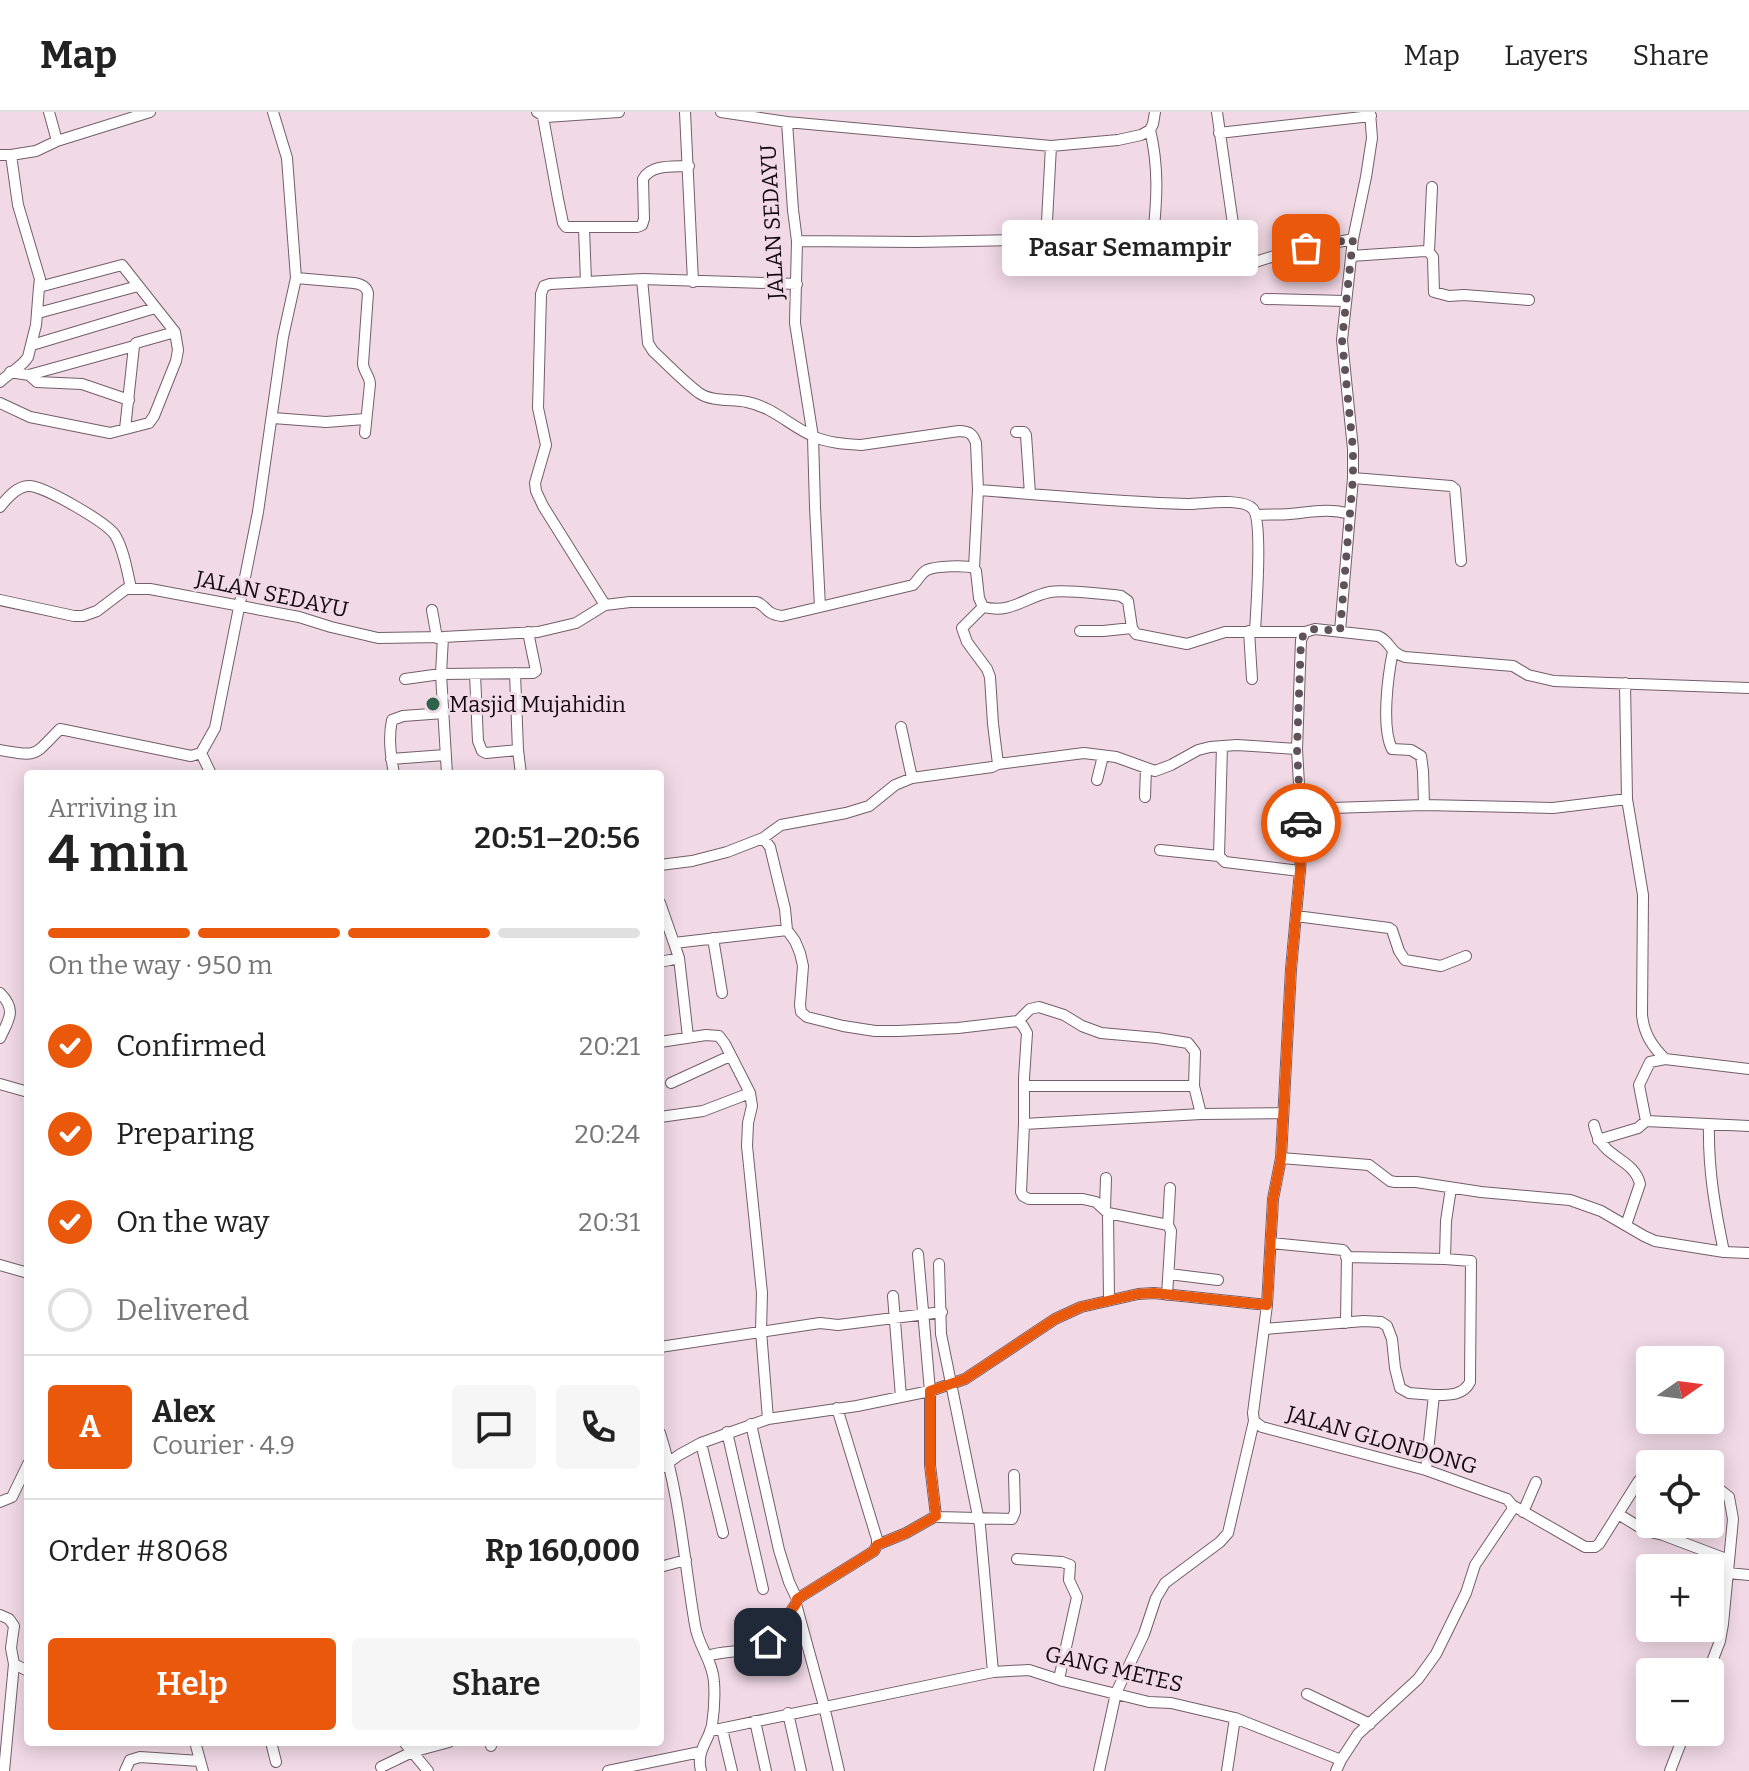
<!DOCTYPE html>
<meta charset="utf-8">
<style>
body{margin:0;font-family:Bitter,serif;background:#f6f6f6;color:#222;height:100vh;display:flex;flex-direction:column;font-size:30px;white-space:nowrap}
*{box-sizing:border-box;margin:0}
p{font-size:26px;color:#767676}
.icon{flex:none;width:44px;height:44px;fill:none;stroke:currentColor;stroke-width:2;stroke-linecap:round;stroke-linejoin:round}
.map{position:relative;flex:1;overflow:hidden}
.panel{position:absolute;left:24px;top:658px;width:640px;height:976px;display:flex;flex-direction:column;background:#fff;border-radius:8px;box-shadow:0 4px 20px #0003}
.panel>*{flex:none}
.needle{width:52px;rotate:76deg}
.fabs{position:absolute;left:1636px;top:1234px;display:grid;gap:16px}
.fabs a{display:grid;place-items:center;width:88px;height:88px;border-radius:8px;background:#fff;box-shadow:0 4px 20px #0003;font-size:40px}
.pin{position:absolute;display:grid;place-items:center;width:68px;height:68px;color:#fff;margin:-34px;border-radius:16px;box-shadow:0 4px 12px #0006}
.courier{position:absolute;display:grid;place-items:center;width:80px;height:80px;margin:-40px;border:6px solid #ea580c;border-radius:50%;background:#fff;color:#222;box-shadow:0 2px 10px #0007}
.bubble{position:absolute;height:56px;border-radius:8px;background:#fff;box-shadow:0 4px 20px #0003;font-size:26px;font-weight:600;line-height:56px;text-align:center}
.headline em{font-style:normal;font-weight:600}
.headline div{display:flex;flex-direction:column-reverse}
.headline{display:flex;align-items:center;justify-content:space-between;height:136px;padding:0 24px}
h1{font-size:52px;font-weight:600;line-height:60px}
.bar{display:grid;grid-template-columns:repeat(4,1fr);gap:12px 8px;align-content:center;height:96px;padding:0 24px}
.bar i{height:10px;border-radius:6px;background:#e0e0e0}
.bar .active{background:#ea580c}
.bar p{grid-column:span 4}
.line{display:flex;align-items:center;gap:20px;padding:0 24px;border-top:2px solid #e0e0e0}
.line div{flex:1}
.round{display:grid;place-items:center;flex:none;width:84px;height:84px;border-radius:8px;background:#f6f6f6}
ol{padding:0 24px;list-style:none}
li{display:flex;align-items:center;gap:24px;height:88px}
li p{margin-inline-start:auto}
li .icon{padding:8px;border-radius:50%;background:#ea580c;color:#fff;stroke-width:4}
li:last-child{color:#767676}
li i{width:44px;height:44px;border:4px solid #e0e0e0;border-radius:50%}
.action{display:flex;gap:16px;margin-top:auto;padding:16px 24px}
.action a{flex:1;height:92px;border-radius:8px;background:#ea580c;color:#fff;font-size:32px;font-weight:600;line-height:92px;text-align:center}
.action a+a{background:#f6f6f6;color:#222}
header{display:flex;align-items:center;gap:48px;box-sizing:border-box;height:112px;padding:0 40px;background:#fff;border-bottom:2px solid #e0e0e0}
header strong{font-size:38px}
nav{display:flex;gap:44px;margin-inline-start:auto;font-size:28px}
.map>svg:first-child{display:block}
</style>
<header>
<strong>Map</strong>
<nav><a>Map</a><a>Layers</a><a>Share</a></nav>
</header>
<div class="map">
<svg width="1749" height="1659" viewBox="0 0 1749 1659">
<rect width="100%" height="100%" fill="#f1d9e6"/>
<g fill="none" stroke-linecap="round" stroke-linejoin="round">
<g stroke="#735e6a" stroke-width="12">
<path id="minor" d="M537,0L546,5L619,0
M685,0L693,170
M721,0L787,10
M1217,0L1234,119L1247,149L1255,150L1284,141L1353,127
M543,5L558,87L563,111L566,115H637L642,113L644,107L643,67C651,52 673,55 689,54
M1150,18C1159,55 1157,88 1153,125
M1219,21L1371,4
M57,29L150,0
M0,43H11L18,93L40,167L39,175L122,153L175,220L178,238L176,249L154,304L149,311L110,321L30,305L0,291
M11,43L36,39L57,29L49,0
M584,116L586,170
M1046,128L1051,34
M797,129L916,130L1131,126L1234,119
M1429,140L1432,75
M1351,144L1425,139L1429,140L1433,145L1434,180L1449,184L1464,183L1529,188
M296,166L354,171C361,172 366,174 368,181L363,252C364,260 370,265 370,272L365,321
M642,167L648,231L653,239C668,253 683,269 699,281C712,290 732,287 747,290C773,295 790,314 813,324C827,331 846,332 861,333L959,319C969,319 973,322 976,331L978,378L974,456L976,459L979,486L983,495C1012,502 1025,485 1050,480C1064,477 1098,482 1114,483L1121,484L1128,489L1132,516L1136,522L1187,532L1225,520H1305L1315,517L1378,524C1392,530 1388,540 1405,545L1513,554L1528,563L1554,569L1749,576
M1266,187L1345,189
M38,201L138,174
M32,233L155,196
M10,260L29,263L37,270L82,272L129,288
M29,263L134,234
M0,270C9,261 23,254 28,245L36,213L39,175
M273,306L326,310L365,307
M125,317L134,234L136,231L175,220
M1016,320H1024L1026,323L1030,382
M1353,366L1451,374L1455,377L1461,449
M978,378C1048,383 1117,390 1187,392C1203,392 1242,385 1253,397C1263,409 1256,500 1255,519
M0,395C7,386 17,374 29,374C44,374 106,410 115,423C124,438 127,459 131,476
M1256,403C1267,402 1278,403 1290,402C1311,400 1329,396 1350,402
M0,488L74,504H83L97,499L126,477H150L299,505L331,515L378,526L443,525L538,520L576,511L605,493L630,490H756C766,492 764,502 782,504L913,473C918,468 921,461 927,458C936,454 965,453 974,456
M605,493L543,394L536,379L535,371L546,333L538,296L541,182L544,174L550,172L642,167L797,172
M820,495L815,395L813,325L795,211L797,129L793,98L787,10L1051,34L1118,28L1141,23L1150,18L1153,12L1155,0
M983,495L962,516L967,530L987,557L990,565L993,612L998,652
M432,498L437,526
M1080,519H1103L1132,516
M1249,519L1252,567
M1340,519L1353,366V337L1342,228L1353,127L1366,65L1372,26L1370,0
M1305,520L1301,528L1297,637L1302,725L1300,759L1291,857L1281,1046L1273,1087L1267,1193L1253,1301L1254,1309L1262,1315L1426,1358L1507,1387L1512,1393V1398L1475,1453L1466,1481L1436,1542L1418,1567L1358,1622L1341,1648L1336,1659
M443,525L441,562L447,662
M1393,539C1388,563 1381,615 1392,637L1411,638L1421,644L1423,659L1424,693
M475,562L478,629L482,639L486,641L518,638L515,561
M405,567L441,562L533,561L536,559L528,520
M1625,571L1627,687L1643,783L1642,903C1644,922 1652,934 1665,947L1749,957
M901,615L912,666
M0,638C39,645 33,644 60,617L191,644L201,641L215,616L258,400L283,225L296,166L287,46L273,0
M518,638L521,662
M201,641L211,662
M391,647L445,643
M394,662C391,645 388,626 392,608L403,604L444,601
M1097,668L1103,644
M1145,685L1146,656
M1301,697L1424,693L1553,696L1627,687
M763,726L770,735L785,797L787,818L795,829L800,841L803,854L800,893L801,900L807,905L843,914L875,919H898L958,916L1018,909L1030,897L1039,895L1064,903L1082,914L1101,921L1157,926L1188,931L1195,940L1194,974L1201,1002L1283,1001
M1160,738L1219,744L1225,750L1300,759
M1219,744L1222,634
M660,753L692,749L727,740L763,726L781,713L846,701L869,694L895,673L912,666L992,655L998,652L1084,641L1116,645L1155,659L1171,653L1198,638L1210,635L1237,633L1297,637
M660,791L674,831
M1296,804L1389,816L1392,818L1399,839L1405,848L1441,854L1466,844
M713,826L722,881
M660,850L679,846
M0,881C17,898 9,907 0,926
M1018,909L1023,914L1027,921L1024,966V1012
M688,925L679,846L674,831L787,818
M660,930L706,923L719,924L725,932L750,981L752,994L748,1011L747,1034L762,1181L761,1219L768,1307
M671,971L730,944
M0,972L28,980
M1024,974H1194
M660,1005L703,999L750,981
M1646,1009L1639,973L1650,950L1665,947
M1594,1013C1595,1017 1596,1021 1598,1025C1607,1046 1635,1049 1640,1072L1626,1113
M1709,1013C1708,1057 1715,1097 1724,1140
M1598,1028L1638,1016L1646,1009L1749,1014
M1281,1046L1369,1053L1390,1069L1395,1070H1416L1481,1080L1570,1088L1601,1099L1644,1124L1655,1129L1724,1140L1749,1141
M1105,1097L1106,1066
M1108,1101L1109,1188
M1168,1113L1170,1076
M1271,1131L1343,1138L1347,1143L1346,1211
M918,1142L930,1279V1353L936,1404L939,1405L1012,1407L1015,1400L1014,1363
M1346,1145L1445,1147L1471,1149L1470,1270C1463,1284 1448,1283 1434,1283L1426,1358
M1445,1147L1446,1109L1451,1076
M939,1152L941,1222L980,1414L993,1560
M0,1153L28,1161
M1169,1162L1218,1168
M1167,1183L1171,1119L1168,1113L1108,1101L1096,1090L1083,1087H1029L1023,1084L1021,1080L1024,1012L1201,1002
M893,1184L901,1285
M1264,1217L1364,1209L1381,1210L1387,1214L1392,1227L1395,1256L1400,1276L1409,1281L1434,1283
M660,1235L820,1211L838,1213L942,1200
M837,1296L877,1427V1433L874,1439L797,1487L796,1492L824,1594L839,1659
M751,1312L779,1438L789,1470L797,1487
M727,1320L763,1477
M660,1321C680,1384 684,1449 695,1513C698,1534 713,1549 714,1570C715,1584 714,1600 712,1613C708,1631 696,1638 701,1659
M701,1331L723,1421
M1658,1352L1671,1349L1679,1352
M660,1357L679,1343L701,1331L768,1307L857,1294L930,1279L965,1267L1055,1207L1081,1195L1138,1182L1154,1181L1267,1193
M0,1390L12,1385L28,1352
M1512,1393L1585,1435H1595L1599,1432L1638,1370L1650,1356
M1523,1400L1536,1370
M1618,1402L1646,1419L1663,1423L1729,1448
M877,1433L906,1421L936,1404
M1017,1447L1062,1450L1070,1453L1069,1468L1077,1485L1059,1567
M660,1455L686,1448
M1728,1461L1749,1463
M0,1503L9,1507L14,1514L11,1536L14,1552L28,1559
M707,1544C726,1537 755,1542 769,1529C780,1519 787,1504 796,1492
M1708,1560L1720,1529L1723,1512L1733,1407L1729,1385L1710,1370
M1307,1582L1370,1612
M788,1601L801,1659
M755,1609L766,1659
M722,1617L732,1659
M710,1619L993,1560L1029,1558L1063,1569L1149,1590L1171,1591L1235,1606L1341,1648
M195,1630L203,1659
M271,1630L276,1650
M404,1630L428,1659
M491,1630V1634
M381,1655L412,1640L449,1630
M4,1659L14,1552
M125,1659L130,1648L140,1645L200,1649
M608,1659L700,1640
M1099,1659L1116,1581L1144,1522L1156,1486L1165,1471L1220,1430L1228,1421L1254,1309
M1227,1659L1235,1606
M1670,1659L1685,1620"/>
</g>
<use href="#minor" stroke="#fff" stroke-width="10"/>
</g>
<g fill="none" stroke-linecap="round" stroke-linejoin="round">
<path stroke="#60525a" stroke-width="8" stroke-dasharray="0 14.4" d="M1301,711L1297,637L1301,528L1305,520L1315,517L1340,519L1353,366V337L1342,228L1353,127L1306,136"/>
<path stroke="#ea580c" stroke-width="10" d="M768,1530L796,1492L797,1487L874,1439L877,1433L906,1421L936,1404L930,1353V1279L965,1267L1055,1207L1081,1195L1138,1182L1154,1181L1267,1193L1273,1087L1281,1046L1291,857L1300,759L1301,711"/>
</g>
<circle fill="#2c644c" stroke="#f1d9e6" stroke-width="3" cx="433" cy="592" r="8"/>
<g text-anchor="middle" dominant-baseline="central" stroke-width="6" stroke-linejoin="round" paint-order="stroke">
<g font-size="22" fill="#120a0f" stroke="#f1d9e6">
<text transform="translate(772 110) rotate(-93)">JALAN SEDAYU</text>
<text transform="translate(272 482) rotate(12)">JALAN SEDAYU</text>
<text transform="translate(1382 1328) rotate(16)">JALAN GLONDONG</text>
<text transform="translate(1114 1557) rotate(13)">GANG METES</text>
</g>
<g font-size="22" fill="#120a0f" stroke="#f1d9e6" text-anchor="start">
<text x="449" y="592">Masjid Mujahidin</text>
</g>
</g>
</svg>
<div class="fabs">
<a><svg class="needle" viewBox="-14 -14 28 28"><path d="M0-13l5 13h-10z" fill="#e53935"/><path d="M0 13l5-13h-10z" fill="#767676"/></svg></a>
<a><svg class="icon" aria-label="locate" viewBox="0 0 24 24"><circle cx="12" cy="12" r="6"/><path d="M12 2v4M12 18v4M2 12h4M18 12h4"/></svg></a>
<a>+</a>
<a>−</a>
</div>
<div class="pin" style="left:1306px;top:136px;background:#ea580c"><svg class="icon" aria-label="bag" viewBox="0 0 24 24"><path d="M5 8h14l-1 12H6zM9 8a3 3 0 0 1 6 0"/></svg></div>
<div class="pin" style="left:768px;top:1530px;background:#1f2937"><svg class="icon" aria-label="home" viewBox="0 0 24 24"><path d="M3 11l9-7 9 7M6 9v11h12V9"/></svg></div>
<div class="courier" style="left:1301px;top:711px"><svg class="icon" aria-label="car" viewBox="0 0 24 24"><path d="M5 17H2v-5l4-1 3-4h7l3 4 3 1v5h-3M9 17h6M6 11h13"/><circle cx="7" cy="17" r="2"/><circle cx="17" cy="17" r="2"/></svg></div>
<div class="bubble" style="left:1002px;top:108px;width:256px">Pasar Semampir</div>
<section class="panel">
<div class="headline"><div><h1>4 min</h1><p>Arriving in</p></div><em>20:51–20:56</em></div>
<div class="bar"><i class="active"></i><i class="active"></i><i class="active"></i><i></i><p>On the way · 950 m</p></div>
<ol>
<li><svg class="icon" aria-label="check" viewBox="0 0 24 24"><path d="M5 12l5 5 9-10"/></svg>Confirmed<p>20:21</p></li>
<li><svg class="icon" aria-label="check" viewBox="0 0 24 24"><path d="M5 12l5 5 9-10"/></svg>Preparing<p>20:24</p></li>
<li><svg class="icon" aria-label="check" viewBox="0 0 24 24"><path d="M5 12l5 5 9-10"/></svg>On the way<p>20:31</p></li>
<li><i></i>Delivered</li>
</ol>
<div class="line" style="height:144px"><b class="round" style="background:#ea580c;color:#fff">A</b><div><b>Alex</b><p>Courier · 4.9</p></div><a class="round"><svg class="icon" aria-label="chat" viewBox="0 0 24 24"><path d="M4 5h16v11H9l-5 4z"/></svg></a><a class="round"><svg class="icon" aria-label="phone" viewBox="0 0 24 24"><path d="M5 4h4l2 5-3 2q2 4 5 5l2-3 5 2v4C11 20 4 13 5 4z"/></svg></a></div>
<div class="line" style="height:104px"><div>Order #8068</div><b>Rp 160,000</b></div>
<div class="action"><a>Help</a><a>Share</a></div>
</section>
</div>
